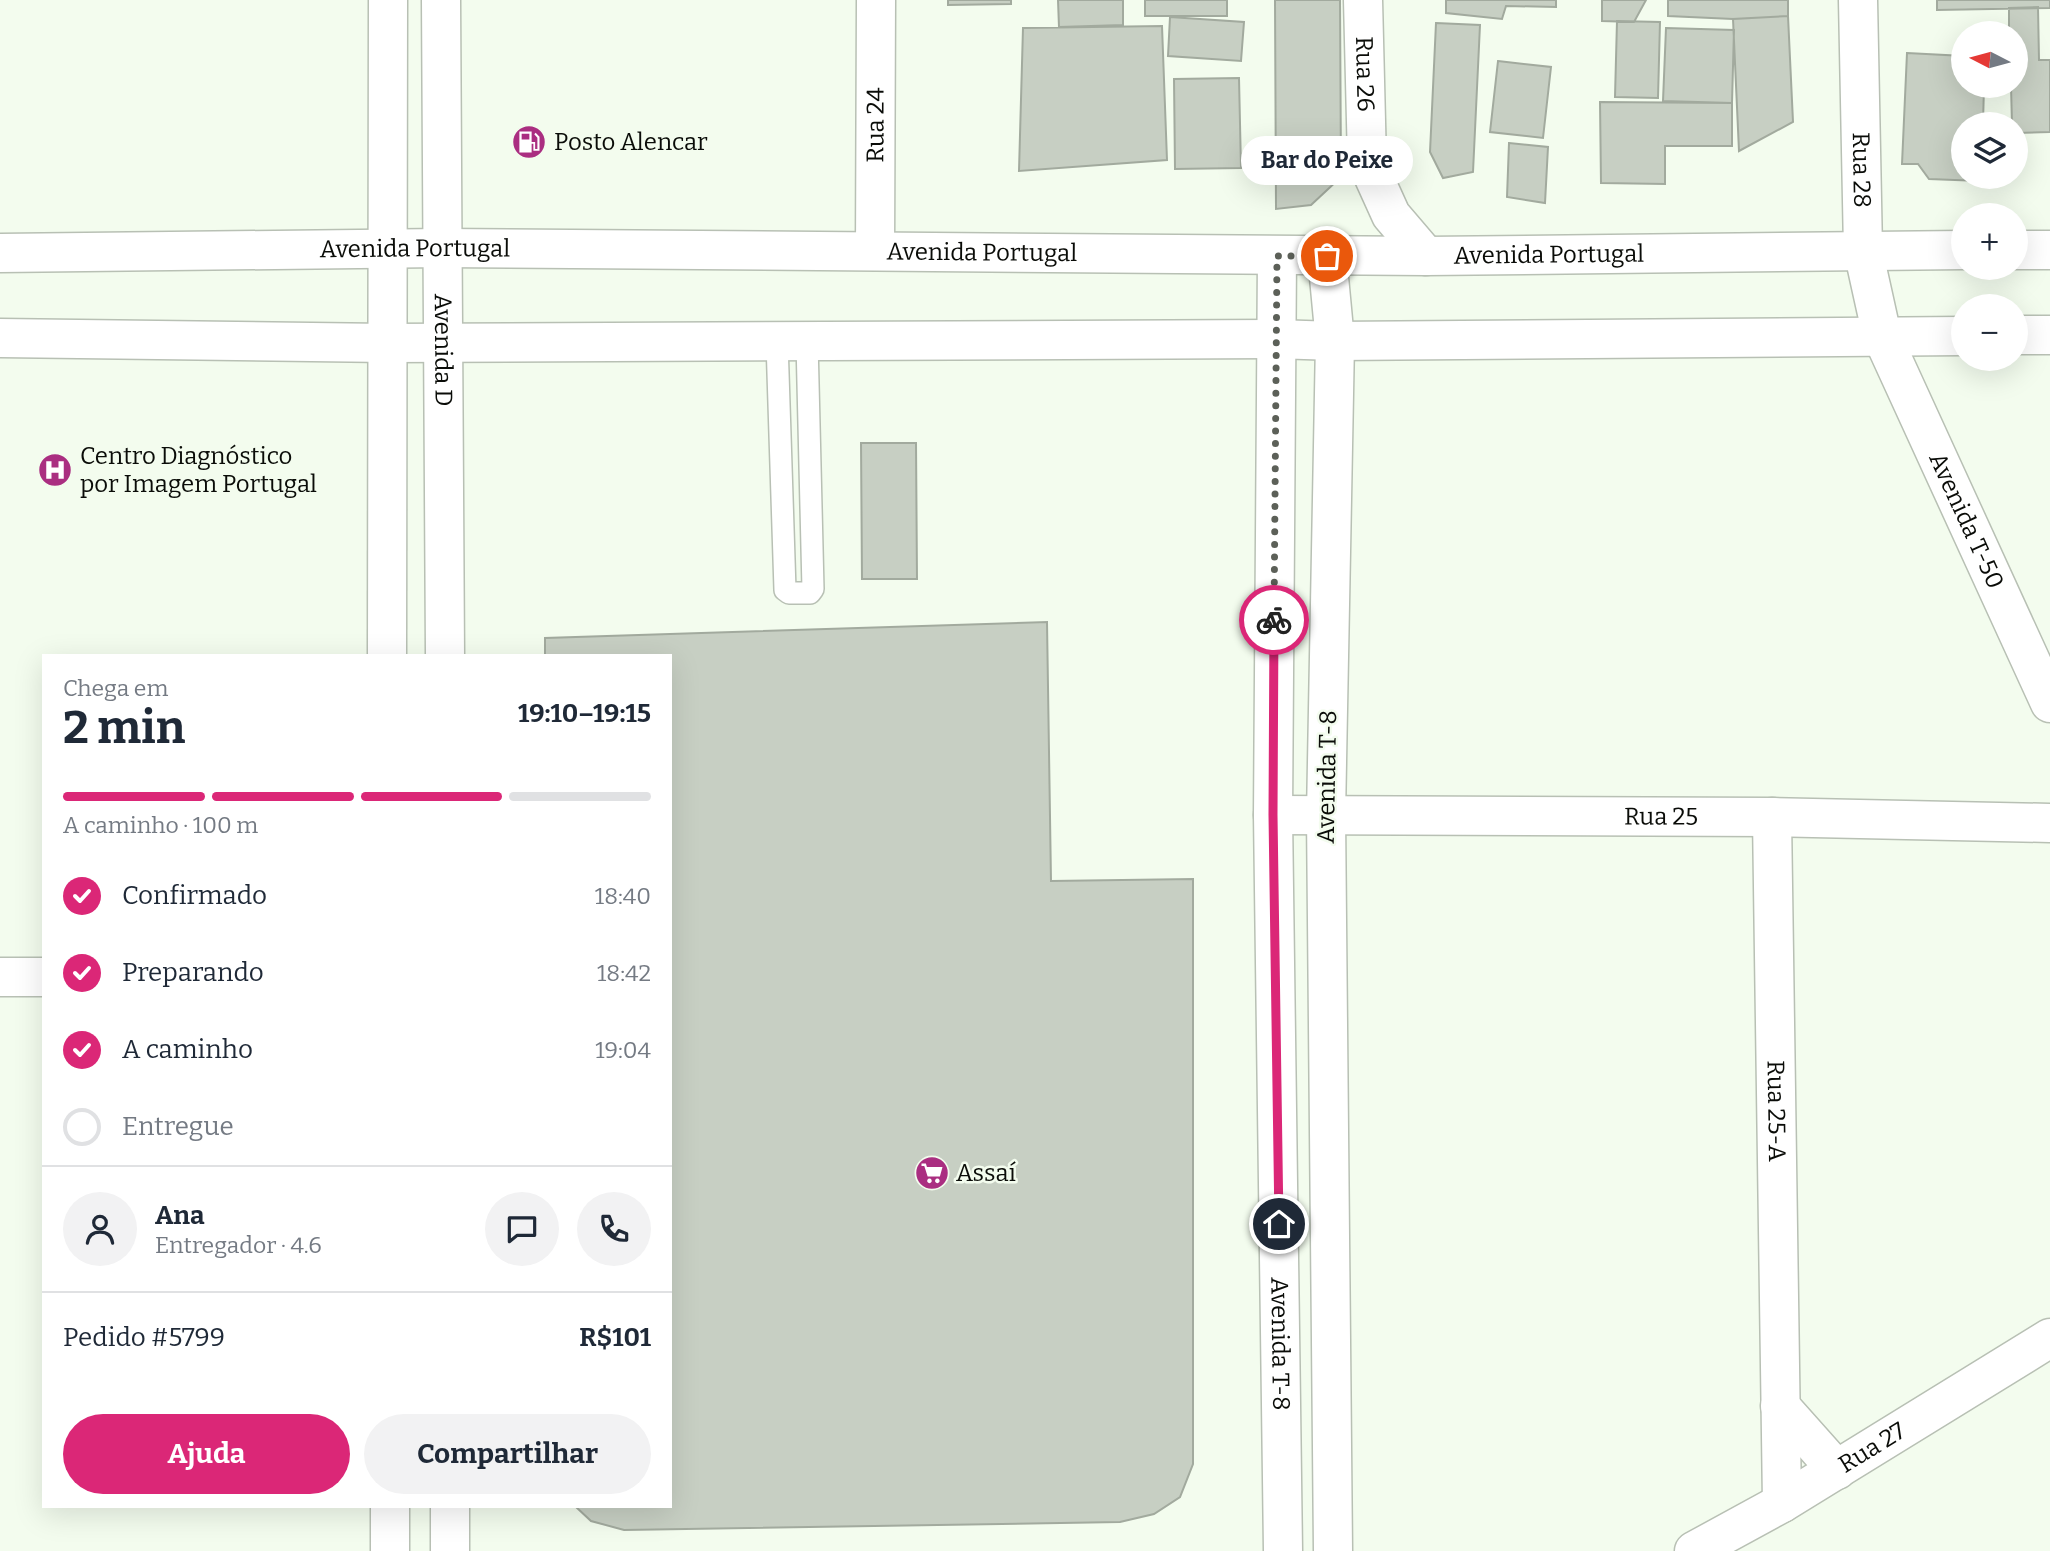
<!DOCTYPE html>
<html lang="pt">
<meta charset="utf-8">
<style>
body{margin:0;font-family:Bitter,serif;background:#f2f2f3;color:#1f2937;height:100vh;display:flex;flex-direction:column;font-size:26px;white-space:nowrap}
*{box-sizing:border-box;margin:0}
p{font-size:23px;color:#747a83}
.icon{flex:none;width:38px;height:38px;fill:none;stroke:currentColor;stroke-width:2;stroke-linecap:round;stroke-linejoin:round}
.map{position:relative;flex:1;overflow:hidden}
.side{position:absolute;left:42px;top:654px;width:630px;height:854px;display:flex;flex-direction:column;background:#fff;border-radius:0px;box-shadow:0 7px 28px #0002}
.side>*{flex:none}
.needle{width:46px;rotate:276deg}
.buttons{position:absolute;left:1951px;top:21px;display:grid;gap:14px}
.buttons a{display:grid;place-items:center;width:77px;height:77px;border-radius:50%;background:#fff;box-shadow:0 7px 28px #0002;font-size:35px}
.pin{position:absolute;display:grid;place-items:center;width:60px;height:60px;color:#fff;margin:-30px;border:4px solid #fff;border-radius:50%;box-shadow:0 2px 7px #0007}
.courier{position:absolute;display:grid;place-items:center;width:70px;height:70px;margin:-35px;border:5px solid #db2777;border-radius:50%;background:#fff;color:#222;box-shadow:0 2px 9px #0007}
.bubble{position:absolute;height:49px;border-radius:24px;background:#fff;box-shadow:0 7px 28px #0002;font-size:23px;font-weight:700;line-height:49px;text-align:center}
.overview em{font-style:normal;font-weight:700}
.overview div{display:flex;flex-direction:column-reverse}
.overview{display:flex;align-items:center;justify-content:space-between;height:119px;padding:0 21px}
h1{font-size:46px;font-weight:700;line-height:52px}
.bar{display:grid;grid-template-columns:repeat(4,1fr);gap:10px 7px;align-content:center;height:84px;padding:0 21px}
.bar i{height:9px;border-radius:5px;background:#e0e1e3}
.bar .current{background:#db2777}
.bar p{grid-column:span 4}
.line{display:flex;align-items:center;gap:18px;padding:0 21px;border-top:2px solid #e0e1e3}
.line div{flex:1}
.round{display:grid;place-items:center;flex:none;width:74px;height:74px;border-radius:37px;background:#f2f2f3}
ol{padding:0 21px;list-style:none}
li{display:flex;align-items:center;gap:21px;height:77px}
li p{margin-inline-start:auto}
li .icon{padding:7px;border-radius:50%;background:#db2777;color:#fff;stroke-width:4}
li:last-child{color:#747a83}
li i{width:38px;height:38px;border:4px solid #e0e1e3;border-radius:50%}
.button{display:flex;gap:14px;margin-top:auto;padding:14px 21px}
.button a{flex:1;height:80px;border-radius:42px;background:#db2777;color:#fff;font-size:28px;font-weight:700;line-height:80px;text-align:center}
.button a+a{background:#f2f2f3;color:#1f2937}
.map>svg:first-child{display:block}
</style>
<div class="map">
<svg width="2050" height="1551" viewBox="0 0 2050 1551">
<rect width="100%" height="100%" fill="#f3fcee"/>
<path fill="#c7cfc3" stroke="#a2aa9e" stroke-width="2" d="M948,0H1011V4L948,5Z
M1058,0H1123V25L1059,27Z
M1145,0H1227V16H1145Z
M1275,0H1340L1341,177L1311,205L1276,209Z
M1446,0H1556V7L1506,6L1502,19L1446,13Z
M1602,0H1646L1634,22L1602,21Z
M1668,0H1788V16L1733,19L1668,16Z
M1937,0H2050V8L1937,10Z
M2038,7L2039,60H2050V132L2016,133V124H2012L2011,86H2016V33H2009V8Z
M1788,16L1793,122L1739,151L1733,19Z
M1170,17L1244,22L1241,61L1168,56Z
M1617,21L1660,22L1658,98L1615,97Z
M1436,23L1480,25L1473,172L1443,178L1430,152Z
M1162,26L1167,160L1019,171L1023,28Z
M1666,28L1734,30L1732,103L1663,101Z
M1907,53L1964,56V86H1984L1983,124H1964V177H1980V181L1929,179L1918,164H1902Z
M1498,61L1551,67L1543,138L1490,132Z
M1239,78L1241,168L1175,169L1174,79Z
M1600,102L1732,103V146H1665V184L1601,183Z
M1509,143L1548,147L1545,203L1507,197Z
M861,443H916L917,579H862Z
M1047,622L1051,881L1193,879V1464L1180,1497L1154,1514L1120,1522L624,1530L591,1521L576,1507H670V656H545V638Z"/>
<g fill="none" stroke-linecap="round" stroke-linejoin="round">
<g stroke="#b8c0b4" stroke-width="24">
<path id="service" d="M777,342L785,590L789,593H810L813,589L807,342"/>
</g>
<g stroke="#b8c0b4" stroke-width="41">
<g id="minor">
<path id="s1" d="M1363,0L1367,162L1391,215L1426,256"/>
<path id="s2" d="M1858,0L1863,250L1882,336L2050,703"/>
<path id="s3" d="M875,251L876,0"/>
<path id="s4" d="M1273,815L1772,817L2050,823"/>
<path id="s5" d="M1772,817L1782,1503"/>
<path d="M0,977H44"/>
<path d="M1780,1406L1837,1470"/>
<path id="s6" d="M1694,1551L1782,1503L2050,1338"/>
</g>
</g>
<g stroke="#b8c0b4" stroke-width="41">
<g id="tertiary">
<path id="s7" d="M1277,256L1273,815L1283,1551"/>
<path d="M1327,256L1335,341L1326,815L1333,1551"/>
</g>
</g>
<g stroke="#b8c0b4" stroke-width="41">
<g id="secondary">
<path id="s8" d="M441,0L445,656"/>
<path d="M2016,250H2050"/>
<path id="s9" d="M0,253L442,248L1426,256L1964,250"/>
<path d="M2016,335H2050"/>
<path d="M0,338L388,343L1275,339L1335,341L1964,336"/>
<path d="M387,656L388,0"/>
<path d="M390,1507V1551"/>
<path d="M450,1507V1551"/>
</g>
</g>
<use href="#service" stroke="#fff" stroke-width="21"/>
<use href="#minor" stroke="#fff" stroke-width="38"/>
<use href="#tertiary" stroke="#fff" stroke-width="38"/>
<use href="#secondary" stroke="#fff" stroke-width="38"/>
</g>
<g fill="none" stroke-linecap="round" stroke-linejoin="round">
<path stroke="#5c6058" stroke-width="7" stroke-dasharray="0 12.6" d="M1274,620L1277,256H1327"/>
<path stroke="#db2777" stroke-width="9" d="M1274,620L1273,815L1279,1224"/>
</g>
<defs>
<g id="fuel-disc" transform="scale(1.75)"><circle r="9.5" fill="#aa2e81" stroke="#f3fcee"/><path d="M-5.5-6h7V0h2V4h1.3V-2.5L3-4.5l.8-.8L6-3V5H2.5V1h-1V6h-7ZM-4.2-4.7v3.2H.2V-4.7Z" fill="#fff"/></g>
<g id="hospital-disc" transform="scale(1.75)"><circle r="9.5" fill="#aa2e81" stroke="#f3fcee"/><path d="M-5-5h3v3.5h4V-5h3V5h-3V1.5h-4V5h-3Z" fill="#fff"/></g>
<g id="supermarket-disc" transform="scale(1.75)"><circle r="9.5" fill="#aa2e81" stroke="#f3fcee"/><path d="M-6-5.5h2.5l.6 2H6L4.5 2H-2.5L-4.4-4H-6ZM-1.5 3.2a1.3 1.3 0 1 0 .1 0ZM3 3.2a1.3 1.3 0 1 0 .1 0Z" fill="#fff"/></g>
</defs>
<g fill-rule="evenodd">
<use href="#fuel-disc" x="529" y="142"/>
<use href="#hospital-disc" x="55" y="470"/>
<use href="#supermarket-disc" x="932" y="1173"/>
</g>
<g text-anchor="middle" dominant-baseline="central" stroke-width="5" stroke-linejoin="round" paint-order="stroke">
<g font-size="24" fill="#0a0c08" stroke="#f3fcee">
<text stroke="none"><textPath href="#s1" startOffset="74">Rua 26</textPath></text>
<text stroke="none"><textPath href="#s3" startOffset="126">Rua 24</textPath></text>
<text stroke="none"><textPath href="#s2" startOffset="170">Rua 28</textPath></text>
<text stroke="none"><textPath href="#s9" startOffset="415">Avenida Portugal</textPath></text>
<text stroke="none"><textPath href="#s9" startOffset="982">Avenida Portugal</textPath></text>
<text stroke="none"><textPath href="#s9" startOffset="1549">Avenida Portugal</textPath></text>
<text stroke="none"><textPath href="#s8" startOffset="350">Avenida D</textPath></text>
<text stroke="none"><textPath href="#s2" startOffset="541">Avenida T-50</textPath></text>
<text transform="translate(1327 777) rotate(-89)">Avenida T-8</text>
<text stroke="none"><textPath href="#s4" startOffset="388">Rua 25</textPath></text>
<text stroke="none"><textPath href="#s5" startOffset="294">Rua 25-A</textPath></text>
<text stroke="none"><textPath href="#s7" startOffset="1088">Avenida T-8</textPath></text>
<text stroke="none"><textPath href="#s6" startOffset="206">Rua 27</textPath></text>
</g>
<g font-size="24" fill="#0a0c08" stroke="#f3fcee" text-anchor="start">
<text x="554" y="142">Posto Alencar</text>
<text x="80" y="456">Centro Diagnóstico<tspan x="80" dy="28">por Imagem Portugal</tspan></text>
<text x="956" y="1173">Assaí</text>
</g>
</g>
</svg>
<div class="buttons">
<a><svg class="needle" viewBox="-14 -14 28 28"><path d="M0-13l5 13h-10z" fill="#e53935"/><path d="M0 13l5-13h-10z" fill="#747a83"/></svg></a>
<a><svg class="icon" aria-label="layers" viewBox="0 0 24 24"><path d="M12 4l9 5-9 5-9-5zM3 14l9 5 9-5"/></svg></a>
<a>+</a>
<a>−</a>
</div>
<div class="pin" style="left:1327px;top:256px;background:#ea580c"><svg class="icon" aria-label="bag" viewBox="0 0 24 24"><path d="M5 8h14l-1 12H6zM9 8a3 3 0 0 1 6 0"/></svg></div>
<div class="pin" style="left:1279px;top:1224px;background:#1f2937"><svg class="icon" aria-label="home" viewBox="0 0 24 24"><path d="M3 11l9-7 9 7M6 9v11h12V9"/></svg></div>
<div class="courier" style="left:1274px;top:620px"><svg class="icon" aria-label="bike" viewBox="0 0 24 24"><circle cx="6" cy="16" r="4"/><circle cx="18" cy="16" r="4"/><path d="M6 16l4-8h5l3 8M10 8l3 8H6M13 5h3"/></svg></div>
<div class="bubble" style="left:1241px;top:136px;width:172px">Bar do Peixe</div>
<section class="side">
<div class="overview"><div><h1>2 min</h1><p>Chega em</p></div><em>19:10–19:15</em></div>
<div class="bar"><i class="current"></i><i class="current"></i><i class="current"></i><i></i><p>A caminho · 100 m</p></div>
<ol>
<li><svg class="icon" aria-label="check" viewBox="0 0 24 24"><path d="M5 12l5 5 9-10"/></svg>Confirmado<p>18:40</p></li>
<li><svg class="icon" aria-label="check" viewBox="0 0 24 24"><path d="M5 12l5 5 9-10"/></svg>Preparando<p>18:42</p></li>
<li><svg class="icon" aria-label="check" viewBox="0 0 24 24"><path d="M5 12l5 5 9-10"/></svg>A caminho<p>19:04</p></li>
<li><i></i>Entregue</li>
</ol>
<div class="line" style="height:126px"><a class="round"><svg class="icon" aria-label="person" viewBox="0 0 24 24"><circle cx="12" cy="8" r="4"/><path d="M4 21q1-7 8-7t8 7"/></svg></a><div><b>Ana</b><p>Entregador · 4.6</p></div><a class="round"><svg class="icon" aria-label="chat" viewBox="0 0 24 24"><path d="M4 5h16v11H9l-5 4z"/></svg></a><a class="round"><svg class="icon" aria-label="phone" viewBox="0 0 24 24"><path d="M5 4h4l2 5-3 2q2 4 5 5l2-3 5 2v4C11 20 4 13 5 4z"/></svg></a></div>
<div class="line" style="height:91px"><div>Pedido #5799</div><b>R$101</b></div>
<div class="button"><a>Ajuda</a><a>Compartilhar</a></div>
</section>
</div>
